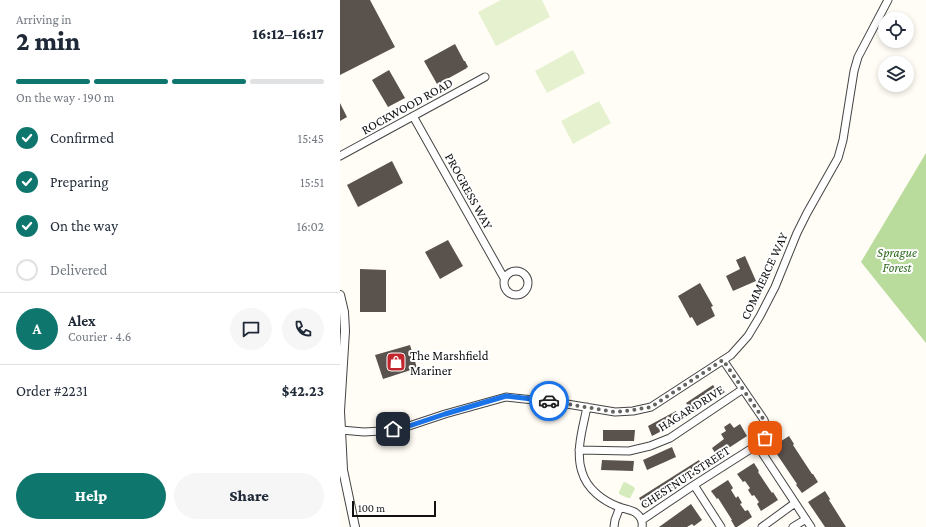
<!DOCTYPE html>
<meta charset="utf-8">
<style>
body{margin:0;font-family:"Crimson Pro",serif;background:#f6f6f7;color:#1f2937;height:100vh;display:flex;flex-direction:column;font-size:15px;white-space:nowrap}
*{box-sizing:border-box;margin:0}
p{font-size:13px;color:#747a83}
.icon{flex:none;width:22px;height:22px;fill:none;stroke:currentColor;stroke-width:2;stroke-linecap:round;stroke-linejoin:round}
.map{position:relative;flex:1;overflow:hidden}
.drawer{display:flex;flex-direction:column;background:#fff;width:340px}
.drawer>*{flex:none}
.tools{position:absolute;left:538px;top:12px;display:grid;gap:8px}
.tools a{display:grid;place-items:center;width:36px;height:36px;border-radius:50%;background:#fff;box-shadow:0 2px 6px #0003;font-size:20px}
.scale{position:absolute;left:12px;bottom:10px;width:84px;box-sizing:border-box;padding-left:4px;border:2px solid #111;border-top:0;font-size:11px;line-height:14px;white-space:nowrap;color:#111;-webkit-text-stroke:3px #fff;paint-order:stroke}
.pin{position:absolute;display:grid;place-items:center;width:34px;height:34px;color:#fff;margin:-17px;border-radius:8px;box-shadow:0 2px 6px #0006}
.courier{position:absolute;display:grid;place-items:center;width:40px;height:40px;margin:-20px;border:3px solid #1a73e8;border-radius:50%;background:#fff;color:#222;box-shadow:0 1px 5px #0007}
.headline em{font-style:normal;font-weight:800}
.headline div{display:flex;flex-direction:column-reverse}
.headline{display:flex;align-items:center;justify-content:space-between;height:68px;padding:0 16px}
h1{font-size:26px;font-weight:800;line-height:30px}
.bar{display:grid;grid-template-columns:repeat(4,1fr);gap:6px 4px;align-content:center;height:48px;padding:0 16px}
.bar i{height:5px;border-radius:3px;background:#e0e1e3}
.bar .active{background:#0f766e}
.bar p{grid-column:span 4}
.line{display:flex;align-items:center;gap:10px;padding:0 16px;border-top:1px solid #e0e1e3}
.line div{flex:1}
.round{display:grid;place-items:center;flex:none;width:42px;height:42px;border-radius:21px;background:#f6f6f7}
ol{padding:0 16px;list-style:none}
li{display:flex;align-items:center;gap:12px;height:44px}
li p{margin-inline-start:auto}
li .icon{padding:4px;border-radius:50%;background:#0f766e;color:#fff;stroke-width:4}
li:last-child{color:#747a83}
li i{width:22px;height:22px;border:2px solid #e0e1e3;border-radius:50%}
.primary-button{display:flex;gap:8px;margin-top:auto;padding:8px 16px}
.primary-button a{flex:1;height:46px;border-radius:24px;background:#0f766e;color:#fff;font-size:16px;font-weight:800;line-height:46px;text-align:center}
.primary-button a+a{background:#f6f6f7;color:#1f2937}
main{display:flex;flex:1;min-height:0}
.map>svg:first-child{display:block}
</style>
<main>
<section class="drawer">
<div class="headline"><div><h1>2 min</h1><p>Arriving in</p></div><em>16:12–16:17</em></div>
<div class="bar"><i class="active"></i><i class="active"></i><i class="active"></i><i></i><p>On the way · 190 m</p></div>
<ol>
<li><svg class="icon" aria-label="check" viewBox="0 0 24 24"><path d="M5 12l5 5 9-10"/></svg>Confirmed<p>15:45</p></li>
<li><svg class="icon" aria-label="check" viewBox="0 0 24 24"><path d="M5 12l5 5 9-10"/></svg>Preparing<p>15:51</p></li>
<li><svg class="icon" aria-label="check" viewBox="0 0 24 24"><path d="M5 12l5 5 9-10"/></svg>On the way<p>16:02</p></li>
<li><i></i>Delivered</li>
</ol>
<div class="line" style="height:72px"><b class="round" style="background:#0f766e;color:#fff">A</b><div><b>Alex</b><p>Courier · 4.6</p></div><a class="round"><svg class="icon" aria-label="chat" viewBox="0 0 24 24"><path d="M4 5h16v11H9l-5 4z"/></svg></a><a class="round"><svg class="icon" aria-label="phone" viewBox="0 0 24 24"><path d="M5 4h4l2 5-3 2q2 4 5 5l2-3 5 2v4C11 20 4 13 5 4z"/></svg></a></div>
<div class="line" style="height:52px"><div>Order #2231</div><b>$42.23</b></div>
<div class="primary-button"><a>Help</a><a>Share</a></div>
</section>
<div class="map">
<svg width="586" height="527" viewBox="0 0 586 527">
<rect width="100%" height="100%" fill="#fffdf5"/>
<path fill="#d5ebbd" d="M285,482L294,487L295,489L290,498H288L279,494V492L283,483Z"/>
<path fill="#b9dc9c" d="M586,153V343L521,262Z"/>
<path fill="#e6f2cf" d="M161,0H202L210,17L156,46L138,12Z
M233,50L245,73L207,93L195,71Z
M259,101L271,123L233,144L221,121Z"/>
<path fill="#5a524d" d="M0,0H30L55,47L0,75Z
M115,44L124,61H125L128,67L126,68H127L100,83V82L97,84L84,61Z
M49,70L65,98L48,107L32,80Z
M0,103L7,117L0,121Z
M52,161L63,183L18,207L7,185Z
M108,240L123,266L100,279L85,252Z
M405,256L416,281L393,291L386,276L400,269L396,260Z
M20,269L46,270V312H20Z
M360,283L373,306L371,307L375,316L357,326L352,317L350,318L338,296Z
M70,345L77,368L43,379L35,355Z
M373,385L380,395L353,413L346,403Z
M336,411L341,421L312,436L308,426Z
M390,423L394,428L400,424L407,436L378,455L377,452L375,453L372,448L384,439L381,434L386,431L384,427Z
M263,430H295L294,441H263Z
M449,436L454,444L453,445L472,474H473L478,482L462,493L456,485L457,484L432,447Z
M332,447L336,457L307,470L303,460Z
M262,460L294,461L293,471L261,470Z
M359,460L364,469L305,508L299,498Z
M414,463L419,471L418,472L432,493L433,492L438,500L421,511L417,504L419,502L414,495L412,496L408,490L410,488L405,481L403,482L397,474Z
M388,480L393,488L391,490L396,498L398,496L402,503L400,504L405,511L408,510L412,517L397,527H395L391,520H392L378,498L377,499L371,491Z
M485,491L490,499L489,500L506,527H485L468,502Z
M351,504L362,520L354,526L352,524L347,527H319Z"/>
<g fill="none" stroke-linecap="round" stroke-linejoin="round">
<g stroke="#444" stroke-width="9">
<path id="minor" d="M73,116L164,278
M0,156L145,77
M164 283a12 12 0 1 1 24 0a12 12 0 1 1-24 0Z
M247,407C243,428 235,451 242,472C247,489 263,501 279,507C284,509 292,510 296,513C301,517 303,522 302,527
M1,430L24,432L41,431L66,427L105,414L166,397L221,403L275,412L293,411L311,407L391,355L408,336L420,316L435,287L457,233L467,213L498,158L503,140L514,71L518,57L548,0
M417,445L471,527
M239,450L289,451L310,446L330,438L403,389
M354,485L381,527
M302,520L354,485L417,445C428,435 429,434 424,420L383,360
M274,527L275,520L280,507
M422,527L455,503
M453,527L466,519"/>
</g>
<g stroke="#444" stroke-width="10">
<path id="tertiary" d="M0,295L4,312L5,331L0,411L2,450L3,470L15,527"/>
</g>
<use href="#minor" stroke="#fff" stroke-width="7"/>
<use href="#tertiary" stroke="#fff" stroke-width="8"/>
</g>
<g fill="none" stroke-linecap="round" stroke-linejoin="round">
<path stroke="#646461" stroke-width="4" stroke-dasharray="0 7.2" d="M209,401L275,412L293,410L311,407L383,360L424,420L427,430L425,438"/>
<path stroke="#1a73e8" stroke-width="5" d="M53,429L66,427L105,414L166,396L209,401"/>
</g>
<defs>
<g id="shop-square" transform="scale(1)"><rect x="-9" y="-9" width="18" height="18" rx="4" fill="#c4262e" stroke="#fff"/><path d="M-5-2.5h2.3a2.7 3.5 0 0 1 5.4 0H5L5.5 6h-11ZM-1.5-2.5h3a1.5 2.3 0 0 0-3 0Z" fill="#fff"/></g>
</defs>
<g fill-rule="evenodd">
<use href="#shop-square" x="56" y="362"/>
</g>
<g text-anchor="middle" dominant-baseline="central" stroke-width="4" stroke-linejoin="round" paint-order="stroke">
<g font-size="13" fill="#111" stroke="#fff">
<text transform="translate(67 106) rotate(-29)">ROCKWOOD ROAD</text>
<text transform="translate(129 191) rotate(61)">PROGRESS WAY</text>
<text transform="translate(424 276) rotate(-65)">COMMERCE WAY</text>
<text transform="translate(351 408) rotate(-32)">HAGAR DRIVE</text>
<text transform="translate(345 477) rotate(-33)">CHESTNUT STREET</text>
</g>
<g font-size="13" font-style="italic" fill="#2f6b1f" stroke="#fff">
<text x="557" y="252">Sprague<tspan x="557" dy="15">Forest</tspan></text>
</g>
<g font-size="13" fill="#111" stroke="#fff" text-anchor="start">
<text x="70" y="355">The Marshfield<tspan x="70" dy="15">Mariner</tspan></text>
</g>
</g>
</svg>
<div class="tools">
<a><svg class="icon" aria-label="locate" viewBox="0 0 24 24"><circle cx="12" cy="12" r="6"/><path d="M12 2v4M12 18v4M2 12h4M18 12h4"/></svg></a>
<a><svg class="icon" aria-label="layers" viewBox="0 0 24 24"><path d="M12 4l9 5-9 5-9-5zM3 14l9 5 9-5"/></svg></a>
</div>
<div class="scale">100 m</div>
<div class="pin" style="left:425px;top:438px;background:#ea580c"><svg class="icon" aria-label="bag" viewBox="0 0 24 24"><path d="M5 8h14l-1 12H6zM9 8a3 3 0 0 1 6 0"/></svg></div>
<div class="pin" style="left:53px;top:429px;background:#1f2937"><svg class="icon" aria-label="home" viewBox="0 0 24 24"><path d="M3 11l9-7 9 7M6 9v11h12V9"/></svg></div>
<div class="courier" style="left:209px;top:401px"><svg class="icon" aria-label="car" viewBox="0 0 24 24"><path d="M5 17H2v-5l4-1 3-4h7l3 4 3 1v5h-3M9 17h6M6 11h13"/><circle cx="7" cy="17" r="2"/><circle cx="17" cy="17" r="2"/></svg></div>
</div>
</main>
